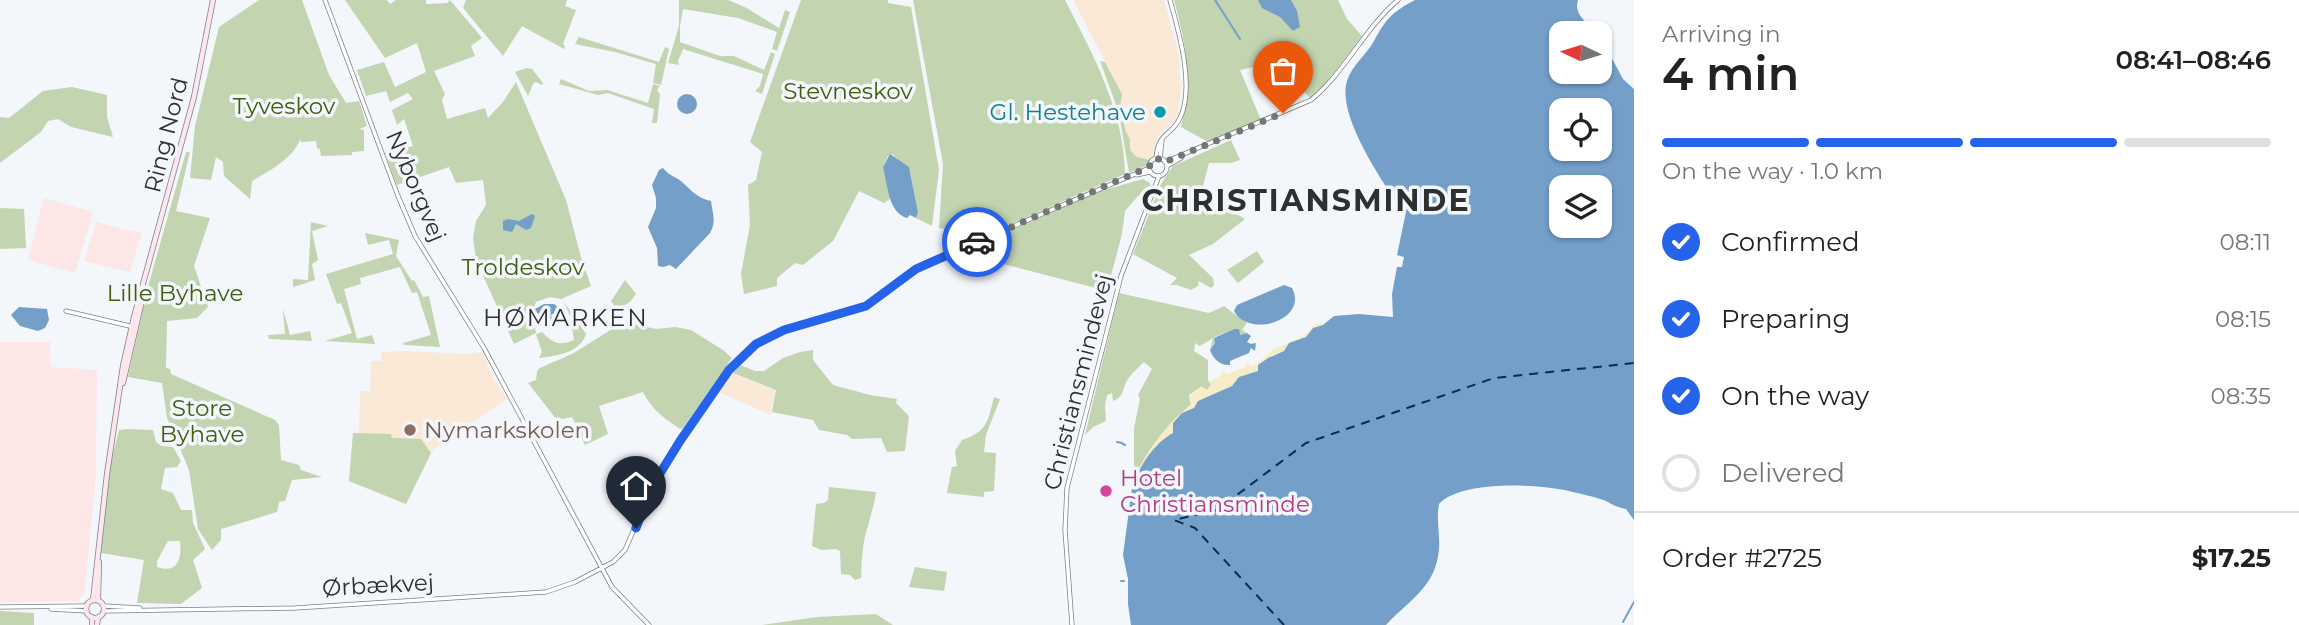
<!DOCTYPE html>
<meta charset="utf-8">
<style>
body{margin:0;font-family:Montserrat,sans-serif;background:#f6f6f6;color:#222;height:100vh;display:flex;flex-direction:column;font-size:26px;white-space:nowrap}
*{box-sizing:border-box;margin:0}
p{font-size:23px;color:#767676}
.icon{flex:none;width:38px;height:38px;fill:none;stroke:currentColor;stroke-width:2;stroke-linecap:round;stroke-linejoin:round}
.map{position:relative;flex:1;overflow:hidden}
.drawer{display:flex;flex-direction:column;background:#fff;width:665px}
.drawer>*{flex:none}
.needle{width:46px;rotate:274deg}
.buttons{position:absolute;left:1549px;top:21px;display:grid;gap:14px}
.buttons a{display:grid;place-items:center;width:63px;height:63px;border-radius:14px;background:#fff;box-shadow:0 2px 5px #0004;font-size:35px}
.pin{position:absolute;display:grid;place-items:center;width:60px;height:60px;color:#fff;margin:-72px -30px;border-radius:50% 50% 50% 0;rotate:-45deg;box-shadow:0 0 7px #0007}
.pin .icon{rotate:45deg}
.courier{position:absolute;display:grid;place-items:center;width:70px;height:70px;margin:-35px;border:5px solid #2563eb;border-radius:50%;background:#fff;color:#222;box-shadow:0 2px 9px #0007}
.headline em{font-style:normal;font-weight:600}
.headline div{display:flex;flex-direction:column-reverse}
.headline{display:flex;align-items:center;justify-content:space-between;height:119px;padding:0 28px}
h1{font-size:46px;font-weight:600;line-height:52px}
.bar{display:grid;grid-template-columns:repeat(4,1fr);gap:10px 7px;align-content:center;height:84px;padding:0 28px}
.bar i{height:9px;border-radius:5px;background:#e0e0e0}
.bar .selected{background:#2563eb}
.bar p{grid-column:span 4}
.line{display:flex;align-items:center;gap:18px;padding:0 28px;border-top:2px solid #e0e0e0}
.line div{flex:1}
ol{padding:0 28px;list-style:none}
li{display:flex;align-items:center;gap:21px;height:77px}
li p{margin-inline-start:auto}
li .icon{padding:7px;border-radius:50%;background:#2563eb;color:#fff;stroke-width:4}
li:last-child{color:#767676}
li i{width:38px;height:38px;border:4px solid #e0e0e0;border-radius:50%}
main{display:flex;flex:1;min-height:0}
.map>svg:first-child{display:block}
</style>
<main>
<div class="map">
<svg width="1634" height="625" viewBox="0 0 1634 625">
<rect width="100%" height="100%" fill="#f3f6fa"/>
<path fill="#fce6e6" d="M44,198L93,212L75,273L28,260Z
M96,222L126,230L142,232L130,272L84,261Z
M0,342H50L51,367L97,370L96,472L85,591L79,601L0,602Z"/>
<path fill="#fae9d7" d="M1073,0H1164L1179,55L1181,92L1177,118L1158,136L1153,157L1150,160L1137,157L1130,150V139L1126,132L1120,109L1122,94Z
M405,351L467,354L482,352L495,381L507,399L433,450L406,504L349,481L353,433L359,432L360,391H370L371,361H381L382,352Z
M732,373L775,390L771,415L718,392Z"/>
<path fill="#c3d4b1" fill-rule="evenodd" d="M259,0H302L329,75L346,103L359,101L367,126L359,129L364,130V151L352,152V155L321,156L320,149L317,148L316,141L301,142L300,139C294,158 269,171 252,181L250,199L224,176L223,162L216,157L211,180L190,178L195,126L219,27Z
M345,0H387L390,4L396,0H426V4L447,3L450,0L482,38L471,46L475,56L434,71L445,94L442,100L447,119L485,108L488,118L503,102L516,82L566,200L581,257L591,286L561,299L550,297L536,302L532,312L536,333L514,344L476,260L473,238L476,221L486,205L483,180L456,183L449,167L397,185L385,153L413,146L404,119L397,125L392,110L413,99L408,93L390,102L386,91L366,96L357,70L384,62L395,87L426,72L417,43L385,58Z
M466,0H567L565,6L576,10L563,44L565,46L564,49L522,26L503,56L463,8Z
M679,0H728L745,7L779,28L785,10L790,12L777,51L772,49L777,32L738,18L683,9L680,26V42L720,56H734L764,70L771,52L775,54L762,94L755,91L760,86L763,74L683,49L678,61L679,65L668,63L679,26Z
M801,0H888V3L911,7L939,170L932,226L916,218L918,212L910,171L892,154L888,156L883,167L891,198L884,203L859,191L833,241L803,265L795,263L777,278V286L744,294L741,274L750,225L748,185L756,180L762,152L750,142Z
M913,0H1065C1093,55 1124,110 1125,174L965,244L963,231L939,228L943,164Z
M1174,0H1338L1347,19L1362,36L1322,88L1310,98L1277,62L1240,70L1261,120L1208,142L1181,127C1192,77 1187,49 1174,0Z
M579,37L659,62L665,47L669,49L661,85L653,83L656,64L615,52L575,44Z
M1100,61L1105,62L1122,94L1120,109L1126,132L1130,139V150L1137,157L1150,160L1147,165L1129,173L1119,113Z
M527,68L532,69L543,83L542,85L536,82L533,84L528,96L515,72Z
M561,79L589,91L607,90L648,103L653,84L660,86L657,90L660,94L657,123H652L654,109L608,93L598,95L559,84Z
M72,87L107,95V117L113,137L71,127L58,119L48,121L41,132L0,163V117L9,118L43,91Z
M1231,140L1240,160L1231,163H1209L1199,202L1235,213L1245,219L1213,244L1189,255L1213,278L1214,285L1211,288L1199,281L1198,286L1191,290L1177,285H1170L1177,278L1133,254L1161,184L1173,166Z
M186,152H190L176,211L210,218L194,266L208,307L197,318L167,321L166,368L170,369L171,374L275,420L279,425L281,460L299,465L301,470L322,477L292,480L285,501L279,502L277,512L221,529V540L212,550L198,529L189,470L167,418L162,383L128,377L149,283Z
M1143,179L1150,183V189L1138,196L1125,211L1122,234L1107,291L961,253L1097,192Z
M0,208L24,209L26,248L0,249Z
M311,222L328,226L312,231L318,260L312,264L315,280L293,287V279L308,280Z
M365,233L399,240L396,256L412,281L414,280L423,297L429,296L440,347L404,345L403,343L431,335L417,292L412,293L400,267L360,278L361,284L344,289L357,339L372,335L375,344L325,341L352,333L341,303L337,304L326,274L393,254L389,240L368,245Z
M1257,251L1264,262L1238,283L1227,270Z
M625,280L636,294L630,302L617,309L611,301Z
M1119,293L1209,313L1224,306L1247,323L1242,330L1247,333L1240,335L1234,329L1214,337L1215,343L1210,350L1213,338L1200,346L1195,343L1194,351L1208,360V380L1211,385L1207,390L1201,387L1189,395L1191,404L1169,425L1134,476V428L1140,399L1138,395L1152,369L1144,362C1139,367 1132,373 1128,379C1121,389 1126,396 1113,401L1112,393L1107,395L1105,405L1106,421L1093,427L1085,435Z
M564,302L586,334C580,353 556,356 539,358L542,352L536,334L542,332C554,344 559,346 574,340L570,316Z
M283,309L290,335L310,331L312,341L269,339L268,335L285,334Z
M623,322L656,329L675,327L691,330L723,350L732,358L683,428L680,429C663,417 653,411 643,392L599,406L608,434L585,445L572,417L557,420L528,383L536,380L537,371L540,368L574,353Z
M813,350V360L833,385L870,395L897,399L896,403L909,416L905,451L887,452L881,438L852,439L847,435L819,430L813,420L772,412L776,390L733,373L740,365L755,371H764L783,358L800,352Z
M994,397L1000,399L986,435L984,452L996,453L994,491L984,492V497L947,493L952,467L957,466L955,451L962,440C987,432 988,421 994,397Z
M127,429L153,430L156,442L162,446L173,447L181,461L177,467L165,468L161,489L173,493L181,510H192L193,523L205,549L193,560L202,588L181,604L137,603L144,560L101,553L110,466L119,430ZM168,541H180C182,559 178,574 157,567V561Z
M353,433L391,434L392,438L421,439L431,453L406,504L349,481Z
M829,487L876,492C874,505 871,514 868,526C862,543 862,561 861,578L855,580L850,575L841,574L840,551L836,549L821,550L812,546L816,504L824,503L828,500Z
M915,567L947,572L944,591L909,587Z
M0,611L34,613V625H0Z
M876,614L893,625H762L817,617Z"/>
<path fill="#f6edc7" d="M1325,323L1310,330L1306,337L1289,343L1284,351L1272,355L1257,367L1258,371L1239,377L1232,386L1207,397L1194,408L1180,414L1175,421L1173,433C1154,444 1138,468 1132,488C1136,467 1156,439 1171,423C1177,416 1185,411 1191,404L1189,398L1201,386L1207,390L1211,385L1210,381L1218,378L1224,370L1226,374L1246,367V362L1251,366L1257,364L1274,349L1303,336L1315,324Z"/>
<path fill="#739fc9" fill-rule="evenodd" d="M1258,0H1291L1297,11L1300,27L1293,31L1280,17L1262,8Z
M1415,0H1578C1573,15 1588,23 1597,33H1561V72H1600V36L1623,79L1634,89V520L1626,509C1617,507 1613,505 1606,501C1600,498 1577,493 1569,491C1539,484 1461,480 1439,504C1436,518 1440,534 1439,549C1436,587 1409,600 1386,625H1131L1128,604V579L1123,555L1132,488C1138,468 1154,443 1173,433V423L1182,413L1194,408L1198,401L1232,386L1239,377L1258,371V365L1268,358L1284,351L1289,343L1306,337L1313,328L1323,325L1334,316L1359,314L1393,317L1392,294L1397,267H1402L1404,257L1397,255L1407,207H1399L1398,199H1394C1377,173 1337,113 1347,81C1352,65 1367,54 1374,41C1386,19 1392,12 1415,0ZM1561,110H1600V149H1561ZM1561,187H1600V226H1561Z
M677 104a10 10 0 1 1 20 0a10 10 0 1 1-20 0Z
M890,154L909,167L918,212L916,218L910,215L907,218C888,212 888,186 883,167Z
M663,168C672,178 674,175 682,182C692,191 697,198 711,201C712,212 717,221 710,233L676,269L670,265L663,267L658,266L657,248L648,227L656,208V198L652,185L659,170Z
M532,214L535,216L531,228L526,230L516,224L512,232L503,230V221L508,219L519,221Z
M1284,285L1292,288C1309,320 1249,339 1234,311L1237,305Z
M544,304H554L558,307L556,312L551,315L553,322L551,326L543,325L535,314V309Z
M19,307L47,309L49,320L45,328L38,331L20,326L11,315Z
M1234,329H1239L1240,335L1247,333L1251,336L1247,342L1251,344L1256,343L1255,351L1251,348L1249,353L1230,361V365C1221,366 1213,359 1210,350L1215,343L1214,338Z"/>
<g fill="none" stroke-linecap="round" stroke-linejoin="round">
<path stroke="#739fc9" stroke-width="2" d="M1215,0L1240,39
M1117,442L1122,443
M1123,444L1125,445
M1121,581H1124
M1623,622L1634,602"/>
<path stroke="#0a2d49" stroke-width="2" stroke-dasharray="9 7" stroke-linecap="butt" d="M1284,625L1195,528L1174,520L1217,510L1306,443L1494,378L1634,363"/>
<g stroke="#7d8083" stroke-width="5">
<path id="tertiary" d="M325,0L398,196L415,236L484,348L612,587L649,625
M1149 167a9 9 0 1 1 18 0a9 9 0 1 1-18 0Z
M1156,159C1158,131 1171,137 1180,118C1195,87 1179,32 1170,0
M1160,159L1162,140
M1165,162L1311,100C1345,72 1364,29 1398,0
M1167,166L1181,158
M1136,175L1150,172
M66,311L134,327
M104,606L140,608
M0,607L87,606
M51,609L87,611
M104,611L295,608L546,592L575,582L613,562L625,550L657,476L728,370L739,358L771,335L866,306L908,274L923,265L1149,168
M1072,625L1065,530L1067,488L1121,276L1159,176"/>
</g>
<g stroke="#7d8083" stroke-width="6">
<path id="secondary" d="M123,383L144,292
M93,600L107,474L123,366L134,317L194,97L213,0
M98,600L99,562
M86 609a9 9 0 1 1 18 0a9 9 0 1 1-18 0Z
M92,617V625
M97,625L98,617"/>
</g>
<use href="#tertiary" stroke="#fff" stroke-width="3.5"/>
<use href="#secondary" stroke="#fde6ed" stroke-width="4.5"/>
</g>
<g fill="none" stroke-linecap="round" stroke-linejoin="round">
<path stroke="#737577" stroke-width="7" stroke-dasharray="0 12.6" d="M977,242L1149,167L1154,159H1160L1165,162L1283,113"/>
<path stroke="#2563eb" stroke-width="9" d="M636,528L651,488L680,441L729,370L756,344L784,330L866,306L916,269L977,242"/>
</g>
<circle fill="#0f9aa8" stroke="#f3f6fa" stroke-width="2.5" cx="1160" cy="112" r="7"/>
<circle fill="#8d6e63" stroke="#f3f6fa" stroke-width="2.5" cx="410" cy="430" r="7"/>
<circle fill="#d1479c" stroke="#f3f6fa" stroke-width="2.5" cx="1106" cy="491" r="7"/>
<g text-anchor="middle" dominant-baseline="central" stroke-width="7" stroke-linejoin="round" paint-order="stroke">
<g font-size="23" fill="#415d0d" stroke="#f3f6fa">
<text x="848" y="91">Stevneskov</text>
<text x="284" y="106">Tyveskov</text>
<text x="523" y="267">Troldeskov</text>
<text x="175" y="293">Lille Byhave</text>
<text x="202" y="408">Store<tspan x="202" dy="26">Byhave</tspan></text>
</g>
<g font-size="23" fill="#0d838f" stroke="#f3f6fa" text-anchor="end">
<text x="1146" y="112">Gl. Hestehave</text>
</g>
<g font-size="23" fill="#2e2f30" stroke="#f3f6fa">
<text transform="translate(166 135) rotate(-76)">Ring Nord</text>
<text transform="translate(416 186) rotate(67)">Nyborgvej</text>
<text transform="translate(1078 382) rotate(-76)">Christiansmindevej</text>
<text transform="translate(378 585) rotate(-3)">Ørbækvej</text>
</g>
<g font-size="23" fill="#785e54" stroke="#f3f6fa" text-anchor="start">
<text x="424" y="430">Nymarkskolen</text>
</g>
<g font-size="23" fill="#b23c85" stroke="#f3f6fa" text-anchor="start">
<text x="1120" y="478">Hotel<tspan x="1120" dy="26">Christiansminde</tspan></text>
</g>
<g font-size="24" letter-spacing="2" fill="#2e2f30" stroke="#f3f6fa">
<text x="566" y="317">HØMARKEN</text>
</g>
<g font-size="30" font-weight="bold" letter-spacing="2" fill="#2e2f30" stroke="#f3f6fa">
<text x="1306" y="200">CHRISTIANSMINDE</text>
</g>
</g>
</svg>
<div class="buttons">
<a><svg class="needle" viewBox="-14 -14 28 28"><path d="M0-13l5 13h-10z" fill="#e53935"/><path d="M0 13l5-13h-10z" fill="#767676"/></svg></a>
<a><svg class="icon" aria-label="locate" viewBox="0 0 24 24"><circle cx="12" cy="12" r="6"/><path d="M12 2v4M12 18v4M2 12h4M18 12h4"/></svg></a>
<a><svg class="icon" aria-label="layers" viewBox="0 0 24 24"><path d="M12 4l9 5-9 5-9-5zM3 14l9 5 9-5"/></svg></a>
</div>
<div class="pin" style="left:1283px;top:113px;background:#ea580c"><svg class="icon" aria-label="bag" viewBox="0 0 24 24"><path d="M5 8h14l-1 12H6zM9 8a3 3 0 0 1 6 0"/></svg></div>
<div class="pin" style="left:636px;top:528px;background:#1f2937"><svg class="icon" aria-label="home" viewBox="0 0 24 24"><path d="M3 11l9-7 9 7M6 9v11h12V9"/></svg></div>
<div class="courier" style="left:977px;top:242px"><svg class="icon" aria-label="car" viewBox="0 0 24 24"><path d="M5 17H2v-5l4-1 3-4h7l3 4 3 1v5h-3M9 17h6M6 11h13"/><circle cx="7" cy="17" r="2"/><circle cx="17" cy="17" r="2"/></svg></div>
</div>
<section class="drawer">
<div class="headline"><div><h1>4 min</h1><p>Arriving in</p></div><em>08:41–08:46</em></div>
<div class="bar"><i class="selected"></i><i class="selected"></i><i class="selected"></i><i></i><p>On the way · 1.0 km</p></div>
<ol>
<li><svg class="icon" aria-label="check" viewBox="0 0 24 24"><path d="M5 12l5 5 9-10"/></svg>Confirmed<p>08:11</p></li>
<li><svg class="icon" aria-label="check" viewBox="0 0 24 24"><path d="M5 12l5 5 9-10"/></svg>Preparing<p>08:15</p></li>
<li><svg class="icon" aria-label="check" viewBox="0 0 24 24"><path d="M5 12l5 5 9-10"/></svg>On the way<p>08:35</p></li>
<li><i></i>Delivered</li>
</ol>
<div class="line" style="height:91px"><div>Order #2725</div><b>$17.25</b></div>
</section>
</main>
